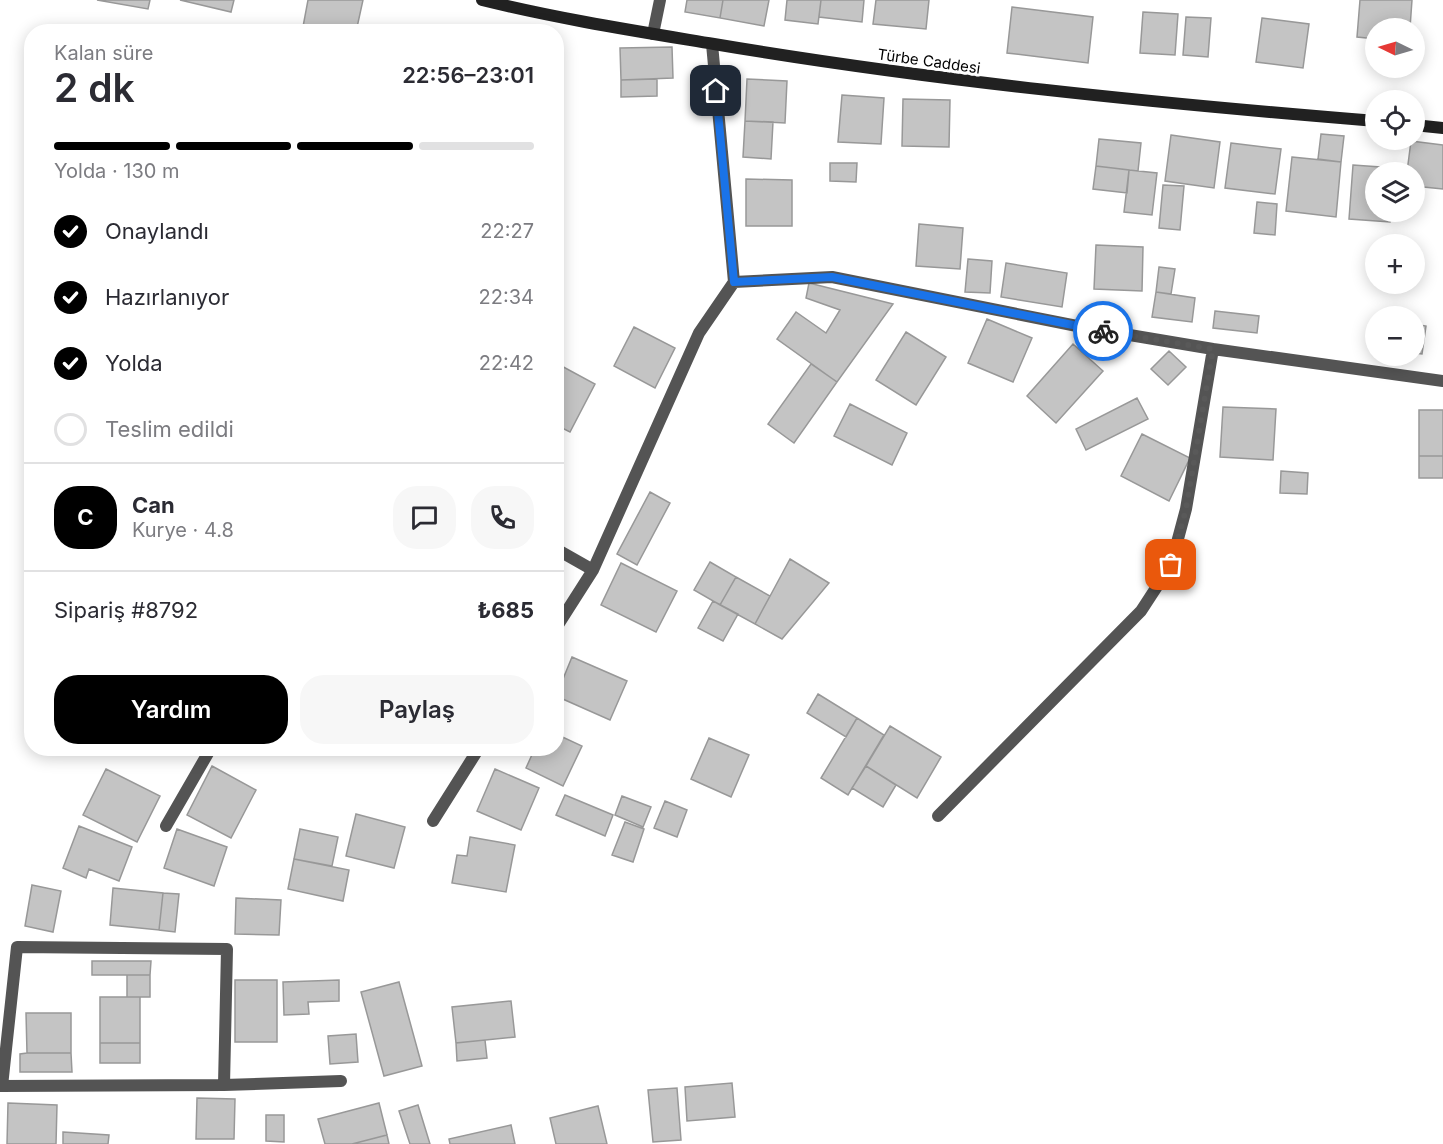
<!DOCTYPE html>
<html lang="tr">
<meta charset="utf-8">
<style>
body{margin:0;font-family:Inter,sans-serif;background:#f7f7f7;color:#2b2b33;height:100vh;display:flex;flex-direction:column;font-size:22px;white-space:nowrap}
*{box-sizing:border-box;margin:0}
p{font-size:20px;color:#7c7c81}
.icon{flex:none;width:33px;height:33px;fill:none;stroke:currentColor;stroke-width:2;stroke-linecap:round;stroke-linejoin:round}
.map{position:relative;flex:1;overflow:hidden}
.side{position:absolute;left:24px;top:24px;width:540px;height:732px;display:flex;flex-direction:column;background:#fff;border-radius:24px;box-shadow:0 3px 15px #0003}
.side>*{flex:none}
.needle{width:39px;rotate:275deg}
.fabs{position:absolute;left:1365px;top:18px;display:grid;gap:12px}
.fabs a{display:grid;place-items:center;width:60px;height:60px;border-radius:50%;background:#fff;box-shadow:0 3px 15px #0003;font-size:30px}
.pin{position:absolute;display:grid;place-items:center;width:51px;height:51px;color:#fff;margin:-26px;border-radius:12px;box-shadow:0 3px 9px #0006}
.courier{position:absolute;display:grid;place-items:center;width:60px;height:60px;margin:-30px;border:4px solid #1a73e8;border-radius:50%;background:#fff;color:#222;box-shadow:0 2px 8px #0007}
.headline em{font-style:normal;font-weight:600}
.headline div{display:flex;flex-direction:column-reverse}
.headline{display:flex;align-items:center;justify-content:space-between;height:102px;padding:0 30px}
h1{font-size:39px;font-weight:600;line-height:45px}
.bar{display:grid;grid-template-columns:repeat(4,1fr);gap:9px 6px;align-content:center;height:72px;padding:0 30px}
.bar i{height:8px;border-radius:4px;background:#e1e1e2}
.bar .current{background:#000}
.bar p{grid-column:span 4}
.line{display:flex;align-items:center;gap:15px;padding:0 30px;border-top:2px solid #e1e1e2}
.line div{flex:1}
.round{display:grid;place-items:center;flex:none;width:63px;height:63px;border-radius:24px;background:#f7f7f7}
ol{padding:0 30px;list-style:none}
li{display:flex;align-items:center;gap:18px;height:66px}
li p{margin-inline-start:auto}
li .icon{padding:6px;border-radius:50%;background:#000;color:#fff;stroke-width:4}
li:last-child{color:#7c7c81}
li i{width:33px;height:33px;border:3px solid #e1e1e2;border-radius:50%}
.button{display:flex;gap:12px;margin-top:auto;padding:12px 30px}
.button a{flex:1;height:69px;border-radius:24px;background:#000;color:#fff;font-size:24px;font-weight:600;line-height:69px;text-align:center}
.button a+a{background:#f7f7f7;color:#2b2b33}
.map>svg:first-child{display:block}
</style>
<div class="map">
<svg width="1443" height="1144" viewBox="0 0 1443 1144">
<rect width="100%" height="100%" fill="#fff"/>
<path fill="#c4c4c4" stroke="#989898" stroke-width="1.5" d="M97,0H150L148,9Z
M180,0H234L231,12Z
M308,0H363L356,32H302Z
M687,0H723L720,18L685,12Z
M723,0H769L764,26L720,18Z
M787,0H821L818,24L785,20Z
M821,0H864L862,22L819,17Z
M876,0H929L926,29L873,24Z
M1360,0H1412L1410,28H1376V39L1357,37Z
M1012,7L1093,17L1088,63L1007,53Z
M1143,12L1178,14L1175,55L1140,53Z
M1186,17L1211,18L1208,57L1183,55Z
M1262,18L1309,24L1303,68L1256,62Z
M672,47L673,78L621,80L620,48Z
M657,79V96L621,97V80Z
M747,79L787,81L785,123L745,121Z
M842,95L884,98L881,144L838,142Z
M903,99L950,100L949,147L902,146Z
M745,121L773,122L771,159L743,157Z
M1321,134L1344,136L1341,162L1318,159Z
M1171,135L1220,142L1214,188L1165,181Z
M1099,139L1141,143L1138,171L1096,166Z
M1411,141L1443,145V189L1414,186V172H1407Z
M1231,143L1281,149L1275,194L1225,188Z
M1292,157L1341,162L1336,217L1286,211Z
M830,163H857L856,182L830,181Z
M1353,165L1394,168L1393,172H1376V212H1390V222L1349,219Z
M1096,166L1129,170L1127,193L1093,189Z
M1129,170L1157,173L1152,215L1124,212Z
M746,179L792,180V226H746Z
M1163,185L1184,186L1180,230L1159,228Z
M1257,202L1277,204L1275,235L1254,233Z
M919,224L963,228L960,269L916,266Z
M1096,245L1143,247L1142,291L1094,289Z
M968,259L992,261L990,293L965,292Z
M1006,263L1067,273L1062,307L1001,297Z
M1159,267L1175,269L1171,294L1156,292Z
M809,283L893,304L837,382L777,339L796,312L826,333L840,310L806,298Z
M1156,292L1195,298L1192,322L1152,317Z
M1215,311L1259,316L1257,333L1213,328Z
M987,319L1032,338L1013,382L968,363Z
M1414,324L1426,326L1422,354L1414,353Z
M634,327L675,348L655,388L614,366Z
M906,332L946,357L916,405L876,380Z
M1073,344L1103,371L1056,423L1027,396Z
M1169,351L1186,367L1168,385L1151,369Z
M556,363L595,384L570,432L556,425Z
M811,364L837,382L794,443L768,424Z
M1137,398L1148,419L1086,450L1076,429Z
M850,404L907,433L892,465L834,436Z
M1223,407L1276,409L1273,460L1220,457Z
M1419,410H1443V456H1419Z
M1142,434L1190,458L1169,501L1121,476Z
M1419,456H1443V478H1419Z
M1281,471L1308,473L1307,494L1280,493Z
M650,492L670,503L637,565L617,554Z
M790,559L829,583L782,639L755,624Z
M710,562L736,577L720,605L694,590Z
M621,563L677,591L656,632L601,605Z
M736,577L770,596L755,624L720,605Z
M713,601L738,614L723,641L698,628Z
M572,657L627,681L610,720L556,696Z
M818,694L857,718L846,737L807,713Z
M857,718L884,735L848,795L821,778Z
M890,726L941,757L917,798L866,766Z
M556,734L582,746L563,786L526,768L535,748H556Z
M709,738L749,755L731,797L691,779Z
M212,766L256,790L231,838L187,815Z
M866,766L896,785L883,807L852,788Z
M106,769L160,796L137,842L83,815Z
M495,769L539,788L521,830L477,811Z
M565,795L613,815L605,836L556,815Z
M622,796L651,807L643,827L615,815Z
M665,801L687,810L677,837L654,828Z
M356,814L405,827L394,868L346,856Z
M625,822L644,829L633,862L612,855Z
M79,826L132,847L119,881L89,869L86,878L63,868Z
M177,829L227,847L214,886L164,868Z
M300,829L338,837L332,866L294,859Z
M470,837L515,845L506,892L452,883L457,855L467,856Z
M294,859L349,870L343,901L288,889Z
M32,885L61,891L53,932L25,926Z
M113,888L163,893L159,930L110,925Z
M163,893L179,894L175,932L159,930Z
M236,898L281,900L279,935L235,934Z
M92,961H151L150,975H92Z
M127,975H150V997H127Z
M235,980H277V1042H235Z
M339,980V1001L308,1002L309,1014L284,1015L283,982Z
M399,982L422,1066L384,1076L361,992Z
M100,997H140V1043H100Z
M511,1001L515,1037L456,1043L452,1007Z
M26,1013H71V1053H27Z
M356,1034L358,1062L330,1064L328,1036Z
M485,1040L487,1058L457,1061L456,1043Z
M100,1043H140V1063H100Z
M27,1053H71L72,1072H20V1054Z
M732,1083L735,1117L687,1121L685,1087Z
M677,1088L681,1140L653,1142L648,1090Z
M197,1098L235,1099L234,1139H196Z
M8,1103L57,1105L56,1144H7Z
M379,1103L387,1135L352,1144H325L318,1119Z
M418,1105L430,1144H410L399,1111Z
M598,1106L607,1144H556L550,1118Z
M266,1115H284V1142L266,1141Z
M511,1125L515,1144H450L449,1139Z
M63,1132L109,1135L108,1144H63Z
M387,1135L389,1144H352Z"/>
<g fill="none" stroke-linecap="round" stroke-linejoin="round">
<path stroke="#545454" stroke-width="12" d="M653,34L660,0
M734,282L832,277L1082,327L1213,349L1443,381
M556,549L593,570
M556,628L593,570L699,333L734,282L712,44
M938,816L1141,611L1171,565L1186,509L1213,349
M433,821L479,748
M166,826L211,748
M0,1086L224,1085L341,1081
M2,1086L17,947L227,949L224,1085"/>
<path stroke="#212121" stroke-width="12" d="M482,0C559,19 636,31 714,44C933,81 1154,103 1376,121
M1414,125L1443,128"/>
</g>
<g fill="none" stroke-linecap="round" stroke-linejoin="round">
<path stroke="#595959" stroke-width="6" stroke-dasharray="0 10.8" d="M1103,331L1213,349L1186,509L1171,565"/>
<path stroke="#1a73e8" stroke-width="8" d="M716,91L734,282L832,277L1103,331"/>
</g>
<g text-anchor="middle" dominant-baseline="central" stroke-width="6" stroke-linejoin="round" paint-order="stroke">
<g font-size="15" fill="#000" stroke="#fff">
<text transform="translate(929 61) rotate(8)">Türbe Caddesi</text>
</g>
</g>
</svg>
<div class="fabs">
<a><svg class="needle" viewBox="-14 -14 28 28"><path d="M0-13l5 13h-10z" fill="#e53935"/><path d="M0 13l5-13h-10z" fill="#7c7c81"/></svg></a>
<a><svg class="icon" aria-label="locate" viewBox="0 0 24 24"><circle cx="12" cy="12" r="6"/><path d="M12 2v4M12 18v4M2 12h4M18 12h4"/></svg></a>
<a><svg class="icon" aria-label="layers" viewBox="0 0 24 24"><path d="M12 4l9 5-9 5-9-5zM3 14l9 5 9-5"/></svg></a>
<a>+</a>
<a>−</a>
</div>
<div class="pin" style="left:1171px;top:565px;background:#ea580c"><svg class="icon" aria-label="bag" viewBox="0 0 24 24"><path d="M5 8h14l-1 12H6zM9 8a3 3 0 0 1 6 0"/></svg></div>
<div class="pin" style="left:716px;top:91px;background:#1f2937"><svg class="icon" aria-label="home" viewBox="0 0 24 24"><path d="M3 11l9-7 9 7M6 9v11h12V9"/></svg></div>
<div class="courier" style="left:1103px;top:331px"><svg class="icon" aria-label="bike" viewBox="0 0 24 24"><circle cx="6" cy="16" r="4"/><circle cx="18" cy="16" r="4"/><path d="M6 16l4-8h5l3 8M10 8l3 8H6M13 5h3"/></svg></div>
<section class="side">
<div class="headline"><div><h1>2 dk</h1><p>Kalan süre</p></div><em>22:56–23:01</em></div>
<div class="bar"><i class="current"></i><i class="current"></i><i class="current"></i><i></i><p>Yolda · 130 m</p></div>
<ol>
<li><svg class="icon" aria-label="check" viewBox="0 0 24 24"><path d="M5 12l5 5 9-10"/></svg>Onaylandı<p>22:27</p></li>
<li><svg class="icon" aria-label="check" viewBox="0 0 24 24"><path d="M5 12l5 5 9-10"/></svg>Hazırlanıyor<p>22:34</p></li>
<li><svg class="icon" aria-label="check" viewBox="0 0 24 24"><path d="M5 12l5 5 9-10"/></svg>Yolda<p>22:42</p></li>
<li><i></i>Teslim edildi</li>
</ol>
<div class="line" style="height:108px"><b class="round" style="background:#000;color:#fff">C</b><div><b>Can</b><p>Kurye · 4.8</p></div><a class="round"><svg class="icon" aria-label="chat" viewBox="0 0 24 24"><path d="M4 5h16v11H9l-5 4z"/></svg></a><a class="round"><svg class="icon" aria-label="phone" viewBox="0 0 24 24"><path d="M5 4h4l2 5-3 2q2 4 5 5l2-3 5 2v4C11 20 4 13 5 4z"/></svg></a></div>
<div class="line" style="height:78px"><div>Sipariş #8792</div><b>₺685</b></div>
<div class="button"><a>Yardım</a><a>Paylaş</a></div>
</section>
</div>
